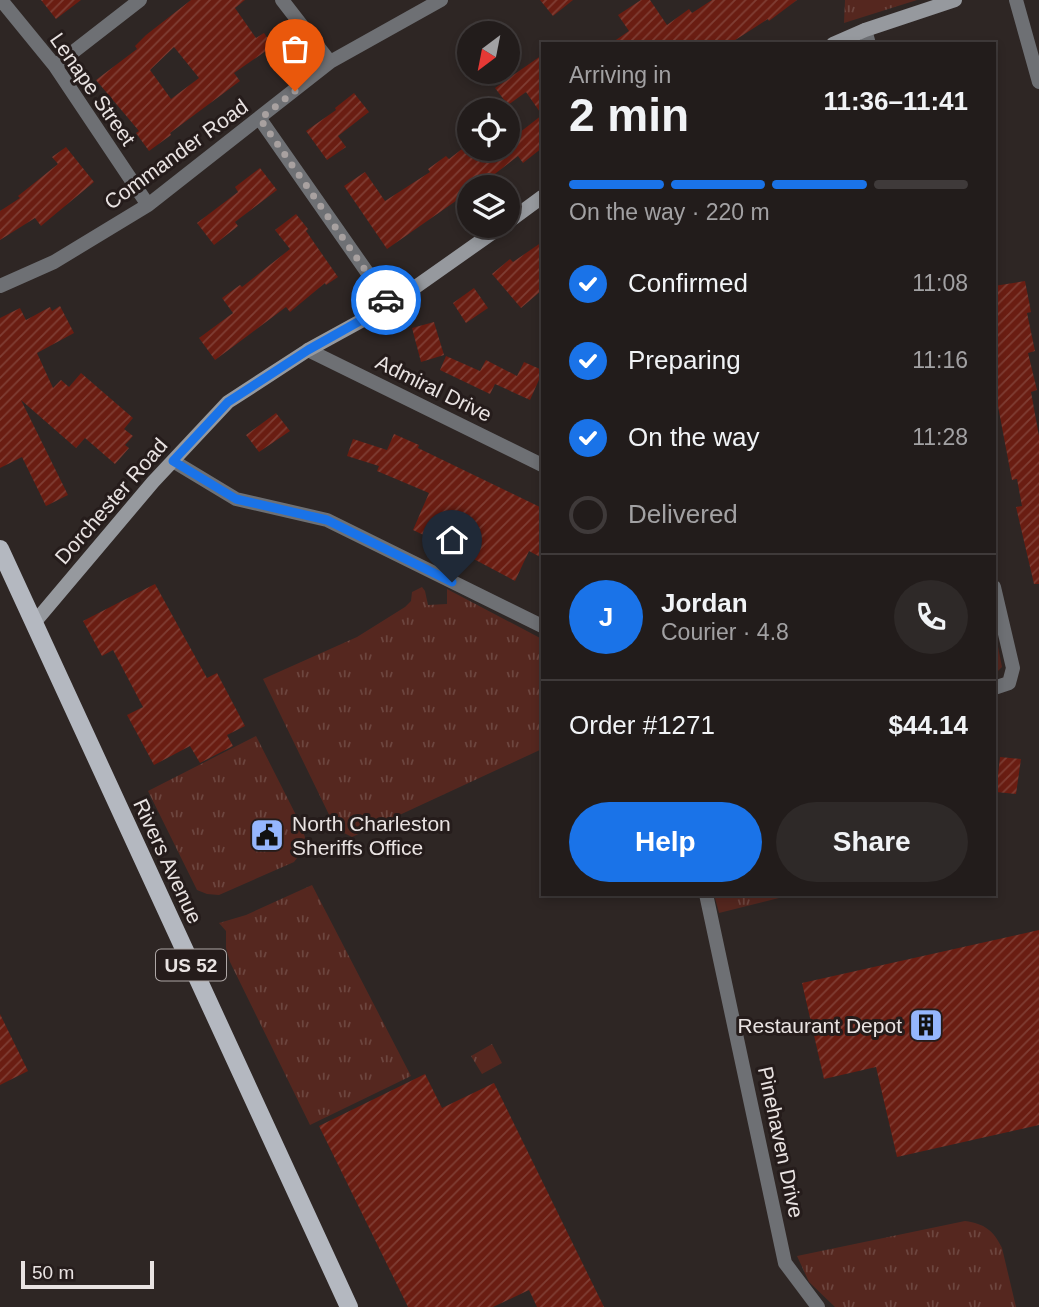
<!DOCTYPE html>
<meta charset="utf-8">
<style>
body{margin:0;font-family:Helvetica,sans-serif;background:#2e2928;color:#f1f3f6;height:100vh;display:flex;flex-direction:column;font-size:26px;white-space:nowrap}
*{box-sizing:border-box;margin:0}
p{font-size:23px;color:#a2a1a3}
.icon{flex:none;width:38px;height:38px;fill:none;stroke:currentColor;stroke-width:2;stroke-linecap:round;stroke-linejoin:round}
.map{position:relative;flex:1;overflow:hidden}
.panel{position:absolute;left:541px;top:42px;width:455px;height:854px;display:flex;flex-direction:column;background:#221c1b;border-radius:0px;box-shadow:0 4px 10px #0003,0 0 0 2px #3f3a3a}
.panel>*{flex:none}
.needle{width:46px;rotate:212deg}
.controls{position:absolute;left:457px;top:21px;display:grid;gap:14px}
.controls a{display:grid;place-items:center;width:63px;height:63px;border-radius:50%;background:#221c1b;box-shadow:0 4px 10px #0003,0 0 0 2px #3f3a3a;font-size:35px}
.scale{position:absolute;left:21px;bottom:18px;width:133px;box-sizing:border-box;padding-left:7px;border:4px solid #e9e3e2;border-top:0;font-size:19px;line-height:24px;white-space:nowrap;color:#e9e3e2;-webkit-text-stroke:5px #251c1b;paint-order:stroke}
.pin{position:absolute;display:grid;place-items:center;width:60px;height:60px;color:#fff;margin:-72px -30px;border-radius:50% 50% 50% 0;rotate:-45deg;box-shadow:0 0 7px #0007}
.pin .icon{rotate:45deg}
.courier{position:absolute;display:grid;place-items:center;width:70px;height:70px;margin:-35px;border:5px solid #1a73e8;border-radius:50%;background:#fff;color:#222;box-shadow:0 2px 9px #0007}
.summary em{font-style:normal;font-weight:800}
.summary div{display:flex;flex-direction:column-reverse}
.summary{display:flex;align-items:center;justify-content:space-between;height:119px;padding:0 28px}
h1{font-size:46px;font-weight:800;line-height:52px}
.bar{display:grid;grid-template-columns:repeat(4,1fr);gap:10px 7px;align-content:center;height:84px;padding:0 28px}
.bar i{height:9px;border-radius:5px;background:#3f3a3a}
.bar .active{background:#1a73e8}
.bar p{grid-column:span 4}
.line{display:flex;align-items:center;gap:18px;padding:0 28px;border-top:2px solid #3f3a3a}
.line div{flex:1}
.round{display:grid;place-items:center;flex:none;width:74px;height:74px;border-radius:37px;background:#2e2928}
ol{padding:0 28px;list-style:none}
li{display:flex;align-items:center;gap:21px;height:77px}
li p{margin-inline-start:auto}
li .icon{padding:7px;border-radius:50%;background:#1a73e8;color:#fff;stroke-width:4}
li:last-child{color:#a2a1a3}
li i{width:38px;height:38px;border:4px solid #3f3a3a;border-radius:50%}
.button{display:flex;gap:14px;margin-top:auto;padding:14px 28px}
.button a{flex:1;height:80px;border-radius:42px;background:#1a73e8;color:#fff;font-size:28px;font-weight:800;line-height:80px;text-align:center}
.button a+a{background:#2e2928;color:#f1f3f6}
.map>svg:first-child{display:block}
</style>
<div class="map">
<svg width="1039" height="1307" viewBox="0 0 1039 1307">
<defs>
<pattern id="grass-tufts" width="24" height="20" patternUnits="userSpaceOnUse" patternTransform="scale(1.75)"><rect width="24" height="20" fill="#55271f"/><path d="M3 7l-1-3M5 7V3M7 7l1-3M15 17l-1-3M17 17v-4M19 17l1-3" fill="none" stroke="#6d463f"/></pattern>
<pattern id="building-hatch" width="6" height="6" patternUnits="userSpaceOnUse" patternTransform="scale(1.75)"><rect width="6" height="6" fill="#6a1d12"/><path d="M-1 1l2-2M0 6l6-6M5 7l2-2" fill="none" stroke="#7f3e34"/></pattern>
</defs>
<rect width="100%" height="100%" fill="#2e2624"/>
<path fill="url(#grass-tufts)" d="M845,0H917L844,23Z
M422,587L425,591L428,605L447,604V589L542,639V749L352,837L336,829L263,679L357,637L405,607L411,601L412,592Z
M256,736L298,819L305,837L303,850L294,862L219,895L207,894L197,890L148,791Z
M312,885L411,1076L310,1125L230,962L226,948V931L219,923L246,915Z
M714,894H795L719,913Z
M492,1044L502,1063L482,1074L471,1056Z
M965,1221C985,1224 993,1230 1002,1248L1016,1307H835L809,1282L797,1256Z"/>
<path fill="#55271f" d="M994,626L1002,667L994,675Z"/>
<path fill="url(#building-hatch)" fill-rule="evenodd" d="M41,0H81L56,19Z
M191,0H245L235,8L256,38L264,33L273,46L234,73L240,81L170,133L171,135L149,151L136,133L139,131L96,80L137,49L135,46L146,35ZM174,47L199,78L171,99L150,70Z
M540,0H573L553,16Z
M641,0H650L667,25L689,9L692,13L712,0H797L769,21L768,19L729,44H610L629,31L618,15Z
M542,55V148L523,163L518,156L487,180L484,177L462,193L463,196L387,249L344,186L365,172L385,201L430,172L428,169L446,156L449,159L462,149H508V118L519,133L542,115L526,92L508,105L495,88Z
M354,93L369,112L338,136L346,147L327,160L306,131L336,110L335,108Z
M66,147L94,182L41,226L35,218L0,240V211L20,198L18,196L58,164L52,157Z
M260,168L277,190L235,222L238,226L214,245L197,223L238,192L235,187Z
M296,214L308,229L306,231L338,277L326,285L325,283L290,312L286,307L215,360L199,338L233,313L222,298L240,285L242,287L290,249L275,230Z
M542,242V290L521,308L492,274L510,259L513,262Z
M1025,281L1031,312L1027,313L1035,351L1028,353L1037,390L1031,392L1039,436V584H1034L1016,507L1022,506L1017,479L1012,480L997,401H994V286Z
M474,288L488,308L466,323L453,303Z
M60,306L74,333L37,353L53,388L61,380L69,387L81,373L133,418L124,429L133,436L125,445L129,448L115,464L85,438L76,448L21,400L68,495L46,506L22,457L0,468V318L20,308L26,320L50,307L52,311Z
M434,322L444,355L421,362L412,328Z
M446,356L480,371L486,360L517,376L524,362L542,370V373L530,400L495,384L490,394L440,370Z
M276,413L290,431L259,452L246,435Z
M394,434L419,445L418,448L542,508V558L529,551L515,581L468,556L413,530L429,493L377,471L379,466L347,456L353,439L387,450Z
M155,584L207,678L217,673L245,726L227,735L233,746L200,763L190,746L154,765L127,715L143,707L113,650L102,656L83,621Z
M1000,757L1021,759L1016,794L996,792Z
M1039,930V1125L897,1157L876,1067L824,1079L802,983Z
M0,1014L28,1071L0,1085Z
M425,1074L442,1108L494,1083L604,1307H537L529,1290L493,1307H408L319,1126Z"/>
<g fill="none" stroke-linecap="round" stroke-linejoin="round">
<path stroke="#6e7074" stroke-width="14" d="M1,0L55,66L148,205
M282,0L330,62
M865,30L869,44
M55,66L140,0
M260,119L390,305
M0,286L54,262L148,205L330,62L441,0
M308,350L542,465
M173,461L236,499L327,520L542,626
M994,587L1013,668L1009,683L994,688
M706,894L785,1263L818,1307"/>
<path stroke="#6e7074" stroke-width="14" d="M1016,0L1039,82"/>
<path stroke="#96999e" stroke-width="14" d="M833,44L865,30L955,0
M508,222L542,197
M34,623L153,482L228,402L308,350L390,305L502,226"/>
<path stroke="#b4b8c0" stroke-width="18" d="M0,549L349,1307"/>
</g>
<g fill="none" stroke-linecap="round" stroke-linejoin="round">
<path stroke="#a8a1a0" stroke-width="7" stroke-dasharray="0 12.6" d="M295,91L260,119L386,300"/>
<path stroke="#1a73e8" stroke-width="9" d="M386,300L390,304L308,350L228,402L173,461L236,499L327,520L452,582"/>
</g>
<defs>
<g id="civic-square" transform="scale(1.75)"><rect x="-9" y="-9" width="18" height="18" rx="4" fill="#95b6fd" stroke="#251c1b"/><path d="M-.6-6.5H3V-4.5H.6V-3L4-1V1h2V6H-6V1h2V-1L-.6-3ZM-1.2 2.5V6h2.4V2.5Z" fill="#111"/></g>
<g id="building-square" transform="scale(1.75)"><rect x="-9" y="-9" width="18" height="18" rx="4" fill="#95b6fd" stroke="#251c1b"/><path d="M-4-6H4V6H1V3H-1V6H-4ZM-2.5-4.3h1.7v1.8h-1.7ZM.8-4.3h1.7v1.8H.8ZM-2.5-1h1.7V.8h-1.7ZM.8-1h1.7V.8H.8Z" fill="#111"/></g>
</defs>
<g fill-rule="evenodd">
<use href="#civic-square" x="267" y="835"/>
<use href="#building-square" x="926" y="1025"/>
</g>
<g text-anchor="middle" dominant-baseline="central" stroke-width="6" stroke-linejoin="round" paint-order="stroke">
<rect fill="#251c1b" stroke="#aea7a6" stroke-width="2" x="156" y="949.5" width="70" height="31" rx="5"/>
<g font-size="19" font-weight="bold" fill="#e9e3e2">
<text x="191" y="965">US 52</text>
</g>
<g font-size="21" fill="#e9e3e2" stroke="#251c1b">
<text transform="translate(93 89) rotate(55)">Lenape Street</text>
<text transform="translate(176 154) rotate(-36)">Commander Road</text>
<text transform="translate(434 388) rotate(26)">Admiral Drive</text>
<text transform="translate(111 501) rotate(-49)">Dorchester Road</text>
<text transform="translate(168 861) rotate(65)">Rivers Avenue</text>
<text transform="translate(781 1142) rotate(78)">Pinehaven Drive</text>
</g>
<g font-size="21" fill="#e9e3e2" stroke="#251c1b" text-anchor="start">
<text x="292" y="823">North Charleston<tspan x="292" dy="24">Sheriffs Office</tspan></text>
<text x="902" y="1025" text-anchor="end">Restaurant Depot</text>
</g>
</g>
</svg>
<div class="controls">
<a><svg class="needle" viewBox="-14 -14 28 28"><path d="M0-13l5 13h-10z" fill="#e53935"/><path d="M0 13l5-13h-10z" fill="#a2a1a3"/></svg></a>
<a><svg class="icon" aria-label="locate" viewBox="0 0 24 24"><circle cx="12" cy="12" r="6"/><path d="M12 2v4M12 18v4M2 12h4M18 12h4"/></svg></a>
<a><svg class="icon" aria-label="layers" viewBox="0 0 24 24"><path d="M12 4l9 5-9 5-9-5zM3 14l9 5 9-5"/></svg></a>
</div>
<div class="scale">50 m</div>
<div class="pin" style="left:295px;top:91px;background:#ea580c"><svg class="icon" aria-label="bag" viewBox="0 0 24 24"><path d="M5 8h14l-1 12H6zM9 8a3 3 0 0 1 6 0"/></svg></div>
<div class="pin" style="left:452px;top:582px;background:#1f2937"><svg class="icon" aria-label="home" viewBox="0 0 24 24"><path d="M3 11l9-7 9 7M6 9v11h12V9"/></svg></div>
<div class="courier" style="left:386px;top:300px"><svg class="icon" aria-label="car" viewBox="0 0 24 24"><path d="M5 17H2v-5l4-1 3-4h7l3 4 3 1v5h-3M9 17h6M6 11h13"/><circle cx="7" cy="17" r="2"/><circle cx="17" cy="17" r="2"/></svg></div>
<section class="panel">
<div class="summary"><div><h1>2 min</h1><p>Arriving in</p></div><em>11:36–11:41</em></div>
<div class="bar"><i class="active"></i><i class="active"></i><i class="active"></i><i></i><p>On the way · 220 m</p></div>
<ol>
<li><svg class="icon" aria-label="check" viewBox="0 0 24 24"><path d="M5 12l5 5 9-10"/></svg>Confirmed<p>11:08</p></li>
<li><svg class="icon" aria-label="check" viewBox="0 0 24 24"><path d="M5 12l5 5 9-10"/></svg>Preparing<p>11:16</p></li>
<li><svg class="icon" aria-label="check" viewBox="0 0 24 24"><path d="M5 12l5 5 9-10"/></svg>On the way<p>11:28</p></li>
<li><i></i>Delivered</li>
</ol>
<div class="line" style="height:126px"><b class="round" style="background:#1a73e8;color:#fff">J</b><div><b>Jordan</b><p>Courier · 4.8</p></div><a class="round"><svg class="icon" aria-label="phone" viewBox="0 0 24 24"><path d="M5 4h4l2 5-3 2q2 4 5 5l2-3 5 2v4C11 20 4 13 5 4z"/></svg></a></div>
<div class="line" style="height:91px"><div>Order #1271</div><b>$44.14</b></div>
<div class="button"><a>Help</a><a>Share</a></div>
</section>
</div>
